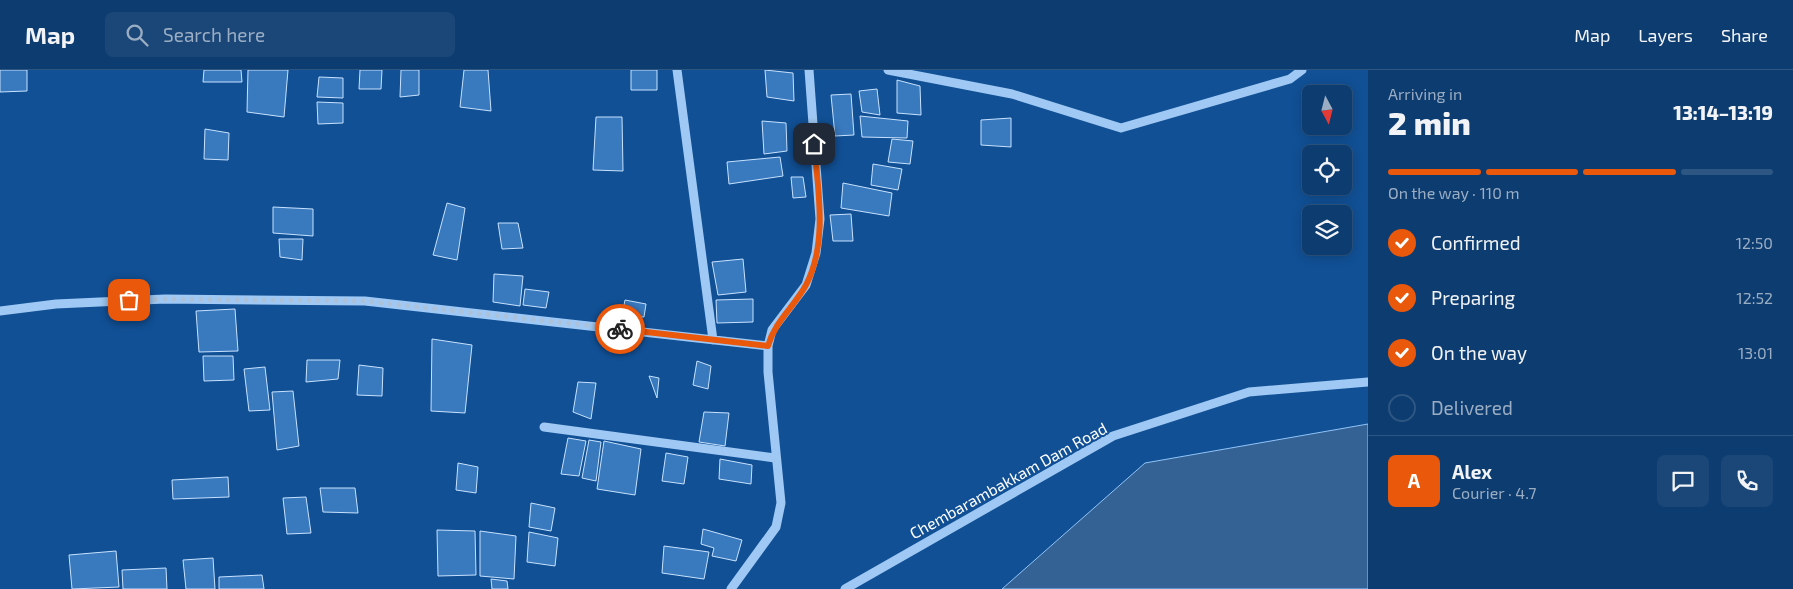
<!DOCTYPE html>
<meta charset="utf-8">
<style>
body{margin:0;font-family:"Exo 2",sans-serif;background:#1b4778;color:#f1f3f6;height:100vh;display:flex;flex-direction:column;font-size:19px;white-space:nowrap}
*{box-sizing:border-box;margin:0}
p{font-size:16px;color:#9aadc3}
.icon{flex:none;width:28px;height:28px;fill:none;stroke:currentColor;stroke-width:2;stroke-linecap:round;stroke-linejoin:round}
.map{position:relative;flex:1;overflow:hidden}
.sheet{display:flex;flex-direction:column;background:#0d3c70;width:425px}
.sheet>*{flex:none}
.needle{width:32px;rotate:173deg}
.controls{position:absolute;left:1302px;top:15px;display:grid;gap:10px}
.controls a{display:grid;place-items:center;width:50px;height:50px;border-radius:8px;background:#0d3c70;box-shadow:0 2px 12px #0003,0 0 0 1px #2d5683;font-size:25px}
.pin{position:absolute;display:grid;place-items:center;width:42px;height:42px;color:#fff;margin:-21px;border-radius:10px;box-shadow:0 2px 8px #0006}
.courier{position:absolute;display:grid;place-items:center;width:50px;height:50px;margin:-25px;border:4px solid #ea580c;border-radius:50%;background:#fff;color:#222;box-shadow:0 1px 6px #0007}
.summary em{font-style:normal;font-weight:800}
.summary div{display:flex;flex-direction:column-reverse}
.summary{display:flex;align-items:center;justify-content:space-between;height:85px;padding:0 20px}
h1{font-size:32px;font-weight:800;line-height:38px}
.bar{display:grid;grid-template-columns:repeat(4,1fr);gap:8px 5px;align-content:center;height:60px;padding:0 20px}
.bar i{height:6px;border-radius:4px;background:#2d5683}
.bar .current{background:#ea580c}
.bar p{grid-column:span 4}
.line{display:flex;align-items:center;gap:12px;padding:0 20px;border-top:1px solid #2d5683}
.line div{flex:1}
.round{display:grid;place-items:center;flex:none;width:52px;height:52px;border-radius:8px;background:#1b4778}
ol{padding:0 20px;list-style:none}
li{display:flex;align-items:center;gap:15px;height:55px}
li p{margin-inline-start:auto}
li .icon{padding:5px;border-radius:50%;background:#ea580c;color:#fff;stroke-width:4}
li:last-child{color:#9aadc3}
li i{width:28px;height:28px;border:2px solid #2d5683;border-radius:50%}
header{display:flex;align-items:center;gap:30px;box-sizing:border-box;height:70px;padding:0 25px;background:#0d3c70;border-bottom:1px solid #2d5683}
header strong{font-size:24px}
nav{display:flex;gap:28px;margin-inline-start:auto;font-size:18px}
.search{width:350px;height:45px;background:#1b4778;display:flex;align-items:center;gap:12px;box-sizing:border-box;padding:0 18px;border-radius:8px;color:#9aadc3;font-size:19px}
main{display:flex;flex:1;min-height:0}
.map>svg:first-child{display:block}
</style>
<header>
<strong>Map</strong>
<div class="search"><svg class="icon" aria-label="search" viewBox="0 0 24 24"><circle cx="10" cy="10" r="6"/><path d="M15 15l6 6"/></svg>Search here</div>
<nav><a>Map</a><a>Layers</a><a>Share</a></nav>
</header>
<main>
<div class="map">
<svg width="1368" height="519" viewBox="0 0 1368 519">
<rect width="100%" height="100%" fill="#115095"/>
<path fill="#346295" stroke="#91c4f7" d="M1368,354V519H1002L1145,393Z"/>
<path fill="#3979be" stroke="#c7e2fe" d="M0,0H27V21L0,22Z
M204,0H241L242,12H203Z
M248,0H288L284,47L247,42Z
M360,0H382L381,19H359Z
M401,0H419V25L400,27Z
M464,0H488L491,41L460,37Z
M631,0H657V20H631Z
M765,0L793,3L794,31L767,27Z
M319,7L343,8V28L317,27Z
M897,10L920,16L921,45L897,43Z
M877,19L880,45L862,42L859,21Z
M851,24L854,65L835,66L831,25Z
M317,32L343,33V53L318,54Z
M860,46L908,51L907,68L862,67Z
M596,47H622L623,101L593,100Z
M1011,48V77L981,75V50Z
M762,51L786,53L787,81L764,84Z
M205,59L229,63L228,90L204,89Z
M892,69L913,71L910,94L888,92Z
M780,87L783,106L729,114L727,92Z
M873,94L902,99L898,120L871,115Z
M791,107H803L806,127L793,128Z
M843,113L892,123L889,146L841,138Z
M447,133L465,138L457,190L433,185Z
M273,137L313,139V166L273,163Z
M851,144L853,171H833L830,145Z
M498,153H518L523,178L502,179Z
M279,169H303L302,190L280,187Z
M743,189L746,222L718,225L712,192Z
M494,204L523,206L520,236L493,232Z
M525,219L549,222L546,238L523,235Z
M753,229V252L717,253L716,230Z
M625,230L646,234L644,247L622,245Z
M235,239L238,281L199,282L196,241Z
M432,269L472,275L465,343L431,341Z
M203,286H233L234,310L204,311Z
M307,290H340L338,309L306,312Z
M697,291L711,296L708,319L693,315Z
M359,295L383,298L382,326L357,325Z
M265,297L270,340L249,341L244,299Z
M649,306L659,308L657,328Z
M578,312L596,313L591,349L573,342Z
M293,321L299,376L277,380L272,322Z
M704,342L729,343L725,376L699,372Z
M568,368L586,371L579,406L561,404Z
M589,370L601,372L596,411L582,408Z
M604,371L641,379L635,425L597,419Z
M666,383L688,387L684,414L662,411Z
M720,389L752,395L751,414L719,409Z
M458,393L478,397L476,423L456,420Z
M228,407L229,427L173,429L172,410Z
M320,418H355L358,443L323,442Z
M306,427L311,463L287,464L283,428Z
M531,433L555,438L551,461L529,457Z
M703,459L742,470L736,491L712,486L714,478L701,474Z
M437,460L475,461L476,505L438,506Z
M480,461L516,466L514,509L480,506Z
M529,462L558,468L555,496L527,492Z
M664,476L709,482L704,509L662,503Z
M116,481L119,517L72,519L69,485Z
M213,488L215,519H186L183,490Z
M166,498L167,519H123L122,500Z
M262,505L264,519H219V507Z
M491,509L507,511L508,519H492Z"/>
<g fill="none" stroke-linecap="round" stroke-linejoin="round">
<path stroke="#9fc9f4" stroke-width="9" d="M677,0L713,270
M888,0L1012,24L1121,58L1290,9L1302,0
M0,241L56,234L165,229L365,231L768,276
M544,357L775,388
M731,519L776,457L781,433L768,302V276L772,260L806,215L816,183L820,149L809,0
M845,519L1113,366L1249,322L1368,312"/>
</g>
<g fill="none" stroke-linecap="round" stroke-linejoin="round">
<path stroke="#acc2da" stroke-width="5" stroke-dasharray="0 9" d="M129,230L165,229L365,231L620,259"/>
<path stroke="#ea580c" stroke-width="6" d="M620,259L768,276C775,251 794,237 806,215C828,173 818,119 814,74"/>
</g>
<g text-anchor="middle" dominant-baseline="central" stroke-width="4" stroke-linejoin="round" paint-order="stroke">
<g font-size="16" fill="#fff" stroke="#115095">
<text transform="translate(1008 410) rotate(-29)">Chembarambakkam Dam Road</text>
</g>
</g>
</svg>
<div class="controls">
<a><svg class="needle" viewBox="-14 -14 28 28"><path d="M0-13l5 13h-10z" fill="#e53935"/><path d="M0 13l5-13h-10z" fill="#9aadc3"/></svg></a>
<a><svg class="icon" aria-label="locate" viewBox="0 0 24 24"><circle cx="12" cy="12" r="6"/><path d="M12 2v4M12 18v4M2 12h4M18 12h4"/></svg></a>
<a><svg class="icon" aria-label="layers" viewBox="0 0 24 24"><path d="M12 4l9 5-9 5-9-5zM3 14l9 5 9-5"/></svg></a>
</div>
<div class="pin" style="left:129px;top:230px;background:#ea580c"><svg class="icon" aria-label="bag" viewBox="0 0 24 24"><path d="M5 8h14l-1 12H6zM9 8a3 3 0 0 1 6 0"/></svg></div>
<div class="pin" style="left:814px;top:74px;background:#1f2937"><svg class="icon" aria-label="home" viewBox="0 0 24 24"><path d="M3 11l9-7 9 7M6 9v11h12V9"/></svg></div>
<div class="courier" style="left:620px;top:259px"><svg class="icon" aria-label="bike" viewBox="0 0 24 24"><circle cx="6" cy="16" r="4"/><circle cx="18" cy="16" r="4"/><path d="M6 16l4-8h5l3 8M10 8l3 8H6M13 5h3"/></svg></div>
</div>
<section class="sheet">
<div class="summary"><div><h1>2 min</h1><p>Arriving in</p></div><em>13:14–13:19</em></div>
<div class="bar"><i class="current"></i><i class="current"></i><i class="current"></i><i></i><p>On the way · 110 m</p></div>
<ol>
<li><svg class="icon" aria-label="check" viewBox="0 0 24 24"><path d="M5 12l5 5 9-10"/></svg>Confirmed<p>12:50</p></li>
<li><svg class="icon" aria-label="check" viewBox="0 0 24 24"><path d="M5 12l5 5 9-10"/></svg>Preparing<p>12:52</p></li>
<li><svg class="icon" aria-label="check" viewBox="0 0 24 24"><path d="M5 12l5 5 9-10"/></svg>On the way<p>13:01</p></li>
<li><i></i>Delivered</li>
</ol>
<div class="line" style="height:90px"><b class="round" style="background:#ea580c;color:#fff">A</b><div><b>Alex</b><p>Courier · 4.7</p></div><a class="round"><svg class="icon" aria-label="chat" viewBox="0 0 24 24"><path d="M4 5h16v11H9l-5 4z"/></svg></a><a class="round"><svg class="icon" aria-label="phone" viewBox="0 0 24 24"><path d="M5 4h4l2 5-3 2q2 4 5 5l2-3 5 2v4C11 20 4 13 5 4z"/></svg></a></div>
</section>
</main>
